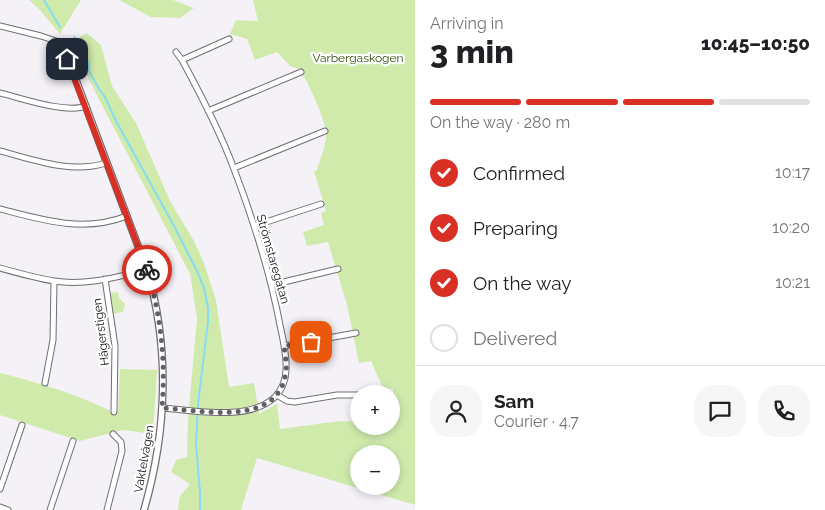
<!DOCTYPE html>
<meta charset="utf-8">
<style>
body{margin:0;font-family:Raleway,sans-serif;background:#f6f6f6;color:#202124;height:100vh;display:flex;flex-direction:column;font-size:19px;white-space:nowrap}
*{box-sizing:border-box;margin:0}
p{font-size:16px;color:#757577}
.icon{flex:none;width:28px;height:28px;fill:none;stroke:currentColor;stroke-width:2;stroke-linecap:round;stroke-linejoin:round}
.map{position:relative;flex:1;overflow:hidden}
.panel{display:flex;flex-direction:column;background:#fff;width:410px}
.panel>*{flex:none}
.tools{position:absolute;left:350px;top:385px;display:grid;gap:10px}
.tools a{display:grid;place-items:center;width:50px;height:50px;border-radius:50%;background:#fff;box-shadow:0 2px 8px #0003;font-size:25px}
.pin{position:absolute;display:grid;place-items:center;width:42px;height:42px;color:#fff;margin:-21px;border-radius:10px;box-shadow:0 2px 8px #0006}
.courier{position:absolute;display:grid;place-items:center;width:50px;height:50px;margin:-25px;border:4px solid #d93025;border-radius:50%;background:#fff;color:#222;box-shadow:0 1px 6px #0007}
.headline em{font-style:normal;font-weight:800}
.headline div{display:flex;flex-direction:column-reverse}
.headline{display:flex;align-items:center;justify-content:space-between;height:85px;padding:0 15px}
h1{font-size:32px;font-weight:800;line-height:38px}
.bar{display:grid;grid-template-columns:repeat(4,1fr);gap:8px 5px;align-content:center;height:60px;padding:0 15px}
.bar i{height:6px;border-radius:4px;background:#e0e0e0}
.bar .on{background:#d93025}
.bar p{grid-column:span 4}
.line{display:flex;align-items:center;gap:12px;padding:0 15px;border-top:1px solid #e0e0e0}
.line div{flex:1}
.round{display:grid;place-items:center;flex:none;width:52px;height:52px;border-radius:20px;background:#f6f6f6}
ol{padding:0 15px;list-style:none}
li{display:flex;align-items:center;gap:15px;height:55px}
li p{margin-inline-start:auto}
li .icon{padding:5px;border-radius:50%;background:#d93025;color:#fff;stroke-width:4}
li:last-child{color:#757577}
li i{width:28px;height:28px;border:2px solid #e0e0e0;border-radius:50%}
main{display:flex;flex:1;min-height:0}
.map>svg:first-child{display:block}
</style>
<main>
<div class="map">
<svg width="415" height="510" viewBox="0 0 415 510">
<rect width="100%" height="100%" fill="#f5f2f7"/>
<path fill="#d0eaac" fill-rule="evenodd" d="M29,0H81L60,34L39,9Z
M119,0H173L194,8L180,18L151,17Z
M253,0H415V505L257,458L241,510H178L180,496L190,484L171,472L176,460L187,457L188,419L197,318L190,274L89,80L73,41L87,33L101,45L112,86L136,123L170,201L194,241L204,263L216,300L229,387L254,383L259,414L277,404L280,429L340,421L359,422V426H391L393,389L383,388L371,361L359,363L347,305L328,242L307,246L303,232L324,225L321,213L326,211L314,171L317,170C320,159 326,146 326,135C326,120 308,83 300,69L290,66L277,52L255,60L247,39L230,34L236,20L258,21ZM359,454H391V486H359Z
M118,292L119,298L125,304L123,312L113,314L110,293Z
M120,369L157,370L153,434L122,430L80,441L0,415V373C40,383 81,395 118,415Z"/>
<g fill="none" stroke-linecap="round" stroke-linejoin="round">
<path stroke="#84ddf2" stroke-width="2" d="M44,0L60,27
M74,37L79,41L89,64V71L99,89L105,97L116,121L174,226L196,269L204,288L208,308V322L198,404L196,444L200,493V510"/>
<g stroke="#706e72" stroke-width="7">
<path id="minor" d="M0,26L41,36L62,43
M182,60L229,39
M0,93C21,98 66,114 86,106
M208,111L301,72
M0,151C35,160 71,174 106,163
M234,168L325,131
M0,209C43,220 83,233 127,216
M254,226L321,204
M0,268C18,273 36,278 54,281C85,286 117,277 147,270
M105,279L115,346L114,412
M271,285L338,269
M284,346L356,333
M45,383L53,340L54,281
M277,395L287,401L295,402L337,395H359
M162,408C196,410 248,422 275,397C282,390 286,379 286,370C287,355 283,339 280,325C270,272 253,219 234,169C220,131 201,95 182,60L176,52
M0,489L22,425
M0,507L8,510
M50,510L73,441
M107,510L122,451L121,442L113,434"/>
</g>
<g stroke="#706e72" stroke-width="8">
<path id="tertiary" d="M62,43L147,270C170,348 167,431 144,510"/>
</g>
<use href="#minor" stroke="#fff" stroke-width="5"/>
<use href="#tertiary" stroke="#fff" stroke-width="5.5"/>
</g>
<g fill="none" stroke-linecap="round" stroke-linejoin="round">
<path stroke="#605f62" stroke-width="5" stroke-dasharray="0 9" d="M147,270C161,316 166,361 162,408C198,410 275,427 285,377C288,367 285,356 284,346L311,342"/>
<path stroke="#d93025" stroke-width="6" d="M67,59L147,270"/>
</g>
<g text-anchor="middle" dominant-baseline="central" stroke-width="4.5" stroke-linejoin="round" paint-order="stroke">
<g font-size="12" fill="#314700" stroke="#fff">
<text x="358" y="58">Varbergaskogen</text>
</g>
<g font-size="12" fill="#101011" stroke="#fff">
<text transform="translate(273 259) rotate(74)">Strömstaregatan</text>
<text transform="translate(101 332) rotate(-97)">Hägerstigen</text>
<text transform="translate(144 459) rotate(-80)">Vaktelvägen</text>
</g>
</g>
</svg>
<div class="tools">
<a>+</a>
<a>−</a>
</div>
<div class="pin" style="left:311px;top:342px;background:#ea580c"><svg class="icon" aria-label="bag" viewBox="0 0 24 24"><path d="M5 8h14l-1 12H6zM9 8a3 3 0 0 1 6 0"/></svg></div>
<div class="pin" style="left:67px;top:59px;background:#1f2937"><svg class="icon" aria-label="home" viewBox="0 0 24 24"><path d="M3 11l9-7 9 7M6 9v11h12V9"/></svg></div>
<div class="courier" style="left:147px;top:270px"><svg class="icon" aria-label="bike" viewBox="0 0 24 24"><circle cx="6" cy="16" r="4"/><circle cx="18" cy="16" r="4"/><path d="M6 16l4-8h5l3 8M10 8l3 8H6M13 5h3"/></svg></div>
</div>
<section class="panel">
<div class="headline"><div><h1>3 min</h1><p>Arriving in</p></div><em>10:45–10:50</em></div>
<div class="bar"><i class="on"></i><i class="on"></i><i class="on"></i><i></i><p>On the way · 280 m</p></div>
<ol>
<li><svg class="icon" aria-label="check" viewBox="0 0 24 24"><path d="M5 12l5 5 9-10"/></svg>Confirmed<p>10:17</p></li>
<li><svg class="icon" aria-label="check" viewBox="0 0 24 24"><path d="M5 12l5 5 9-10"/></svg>Preparing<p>10:20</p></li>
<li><svg class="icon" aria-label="check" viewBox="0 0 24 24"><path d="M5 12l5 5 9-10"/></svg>On the way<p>10:21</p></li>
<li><i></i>Delivered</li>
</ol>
<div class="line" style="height:90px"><a class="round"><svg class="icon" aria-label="person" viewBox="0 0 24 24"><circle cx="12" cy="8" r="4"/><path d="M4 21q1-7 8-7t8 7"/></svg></a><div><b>Sam</b><p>Courier · 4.7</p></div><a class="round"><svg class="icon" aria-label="chat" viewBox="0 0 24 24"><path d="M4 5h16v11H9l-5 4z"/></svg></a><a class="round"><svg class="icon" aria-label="phone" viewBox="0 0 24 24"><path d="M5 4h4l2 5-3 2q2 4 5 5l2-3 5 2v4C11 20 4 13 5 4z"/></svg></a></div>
</section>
</main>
